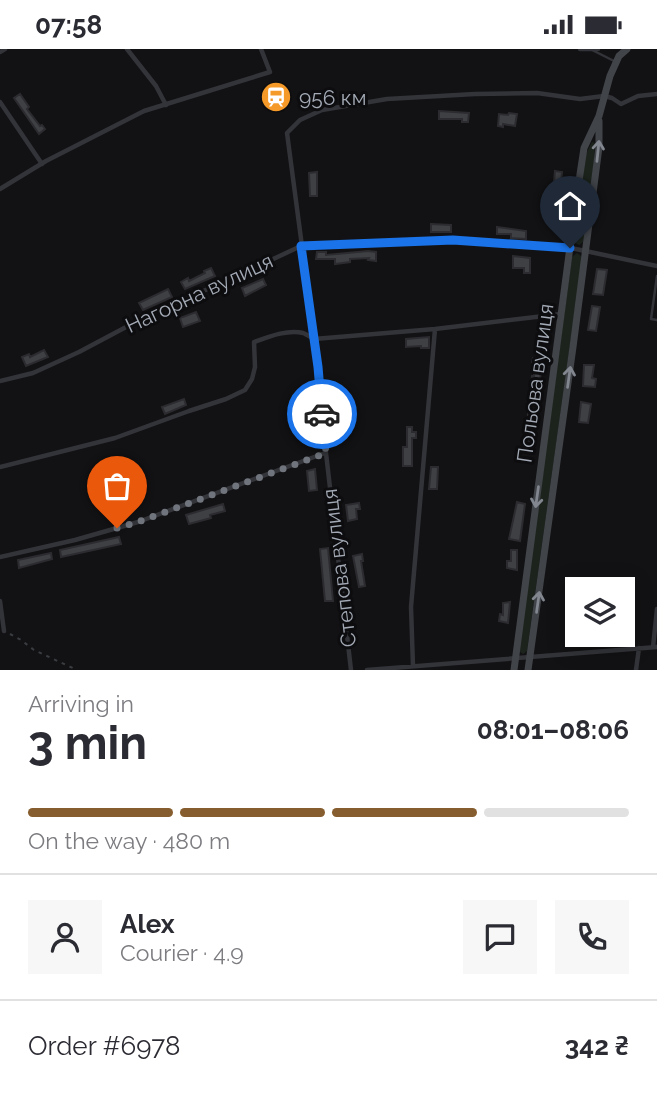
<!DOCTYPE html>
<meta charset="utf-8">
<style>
body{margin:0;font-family:Raleway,sans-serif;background:#f7f7f7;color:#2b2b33;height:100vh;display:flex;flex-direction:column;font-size:26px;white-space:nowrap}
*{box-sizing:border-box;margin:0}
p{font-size:23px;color:#7c7c81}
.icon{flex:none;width:38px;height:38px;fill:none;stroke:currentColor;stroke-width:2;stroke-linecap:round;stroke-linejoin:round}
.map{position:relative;height:621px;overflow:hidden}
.drawer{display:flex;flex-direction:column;background:#fff;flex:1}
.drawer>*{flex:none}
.tools{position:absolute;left:565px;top:528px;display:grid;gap:14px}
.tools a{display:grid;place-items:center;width:70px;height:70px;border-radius:0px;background:#fff;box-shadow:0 4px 18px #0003;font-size:35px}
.pin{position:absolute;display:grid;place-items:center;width:60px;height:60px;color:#fff;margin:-72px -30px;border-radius:50% 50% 50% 0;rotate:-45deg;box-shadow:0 0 7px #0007}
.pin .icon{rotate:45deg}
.courier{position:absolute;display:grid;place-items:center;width:70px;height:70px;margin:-35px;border:5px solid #1a73e8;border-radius:50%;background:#fff;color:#222;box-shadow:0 2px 9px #0007}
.headline em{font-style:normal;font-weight:700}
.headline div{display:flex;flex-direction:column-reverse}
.headline{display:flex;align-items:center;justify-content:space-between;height:119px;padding:0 28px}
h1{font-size:46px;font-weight:700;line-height:52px}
.bar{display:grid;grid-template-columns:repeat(4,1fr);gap:10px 7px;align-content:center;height:84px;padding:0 28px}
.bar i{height:9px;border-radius:5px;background:#e1e1e2}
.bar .selected{background:#865d2e}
.bar p{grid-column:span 4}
.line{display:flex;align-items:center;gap:18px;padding:0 28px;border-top:2px solid #e1e1e2}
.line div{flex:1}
.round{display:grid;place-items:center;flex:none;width:74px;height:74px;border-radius:0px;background:#f7f7f7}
.status{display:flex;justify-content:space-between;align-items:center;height:49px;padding:0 35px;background:#fff;direction:ltr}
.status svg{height:19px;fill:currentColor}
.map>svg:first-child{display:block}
</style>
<div class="status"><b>07:58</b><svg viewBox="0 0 49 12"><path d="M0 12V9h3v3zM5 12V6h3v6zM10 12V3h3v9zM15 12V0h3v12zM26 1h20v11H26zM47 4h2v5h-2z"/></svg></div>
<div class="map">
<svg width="657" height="621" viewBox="0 0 657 621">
<rect width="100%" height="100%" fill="#121214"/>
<path fill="#1c231c" d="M592,93L595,94L594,112L584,188L583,193L579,196L575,194L574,188L586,105Z
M577,204L581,207L582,210L527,602L523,605L519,602L572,208Z"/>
<path fill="#3e4044" stroke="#2c2c30" stroke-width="2" d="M20,45L29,58L27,60L40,77L42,76L45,80L39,85L14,49Z
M439,62L469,64L468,73H462V70H439Z
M509,64L517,65L515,77L503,75V78L498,77L499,65L508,66Z
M555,122L562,123L560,146L553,145Z
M317,123V147H310L309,124Z
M431,175L451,176V183H431Z
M497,178L526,182V190L511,189V185H497Z
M368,202L376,203V212L368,211L369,209L350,210V213L335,215V210H316L317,203H326V206Z
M513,207L530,209V224H524V219H513Z
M211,219L215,227L185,240L181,233L188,229L189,232L205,224L204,222Z
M597,220L607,221L603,246L593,245Z
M263,230L266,236L245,247L242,239Z
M168,240L172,248L143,261L139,254Z
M592,257L600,258L596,282L588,281Z
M196,263L200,272L183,278L180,269Z
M429,288V299H421V297L406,298V290Z
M44,301L48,308L26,317L22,308L29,305L30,308Z
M533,309L541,310L540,337L531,336L532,327H534L535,314L532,313Z
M584,316H594L592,329L596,330L595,338L583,337Z
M309,344L310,362L301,364L299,346Z
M184,350L186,356L165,365L162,358Z
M581,353L591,355L588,374L579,373Z
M528,360L537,361L534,392L525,391L526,383H528L531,366H528Z
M407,378H412V383H416V389H412V417H403V398H407Z
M431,418H438L437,440H429Z
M315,420L317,441L309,442L307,422Z
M517,453L525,455L520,492L509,490Z
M359,454L360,460H356L357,470L348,472L346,456Z
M223,455L225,462L210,466L211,469L189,475L186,466Z
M119,488L121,495L61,508L60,501Z
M328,499L333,552H325L320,500Z
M511,501H517V521L507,519V512H511Z
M51,504L52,510L19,519L18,511Z
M362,505L363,512H361L365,537L359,538L353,507Z
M510,553L508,574L499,572L500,565L503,566V554Z"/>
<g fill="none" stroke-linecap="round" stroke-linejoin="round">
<path stroke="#393c40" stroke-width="2" stroke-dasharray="3.5 5" stroke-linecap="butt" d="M10,585L21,591L34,601L77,621"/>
<path stroke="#333439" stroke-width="2.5" d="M592,1L614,12
M657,227L651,270L657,271"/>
<path stroke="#333439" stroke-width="4.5" d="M127,0L156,37L166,56
M580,0H598
M0,3L5,0
M0,53L42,115
M0,140L46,112L144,62L270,23L261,0
M0,332L33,324L79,303L160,260L220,235L301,197L453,191L571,199L657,217
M0,418L115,389L189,362L226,350L245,341L252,330L255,318L254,293C268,288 288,280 303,284C304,284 312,289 314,290L435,280L561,265
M0,508L75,491L138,473L325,404
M0,552L4,582
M653,598L657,560
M413,617L411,558L435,280
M351,621L326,404L318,318L287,84L300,71L322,61L387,50L475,45L537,44L580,50L604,47L612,49L621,55L638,47L657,45
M367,621L657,598
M636,621L639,599"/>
<path stroke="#414449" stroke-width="7" d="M514,621L577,145L584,99L599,67L610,27L619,7L627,0
M528,621L573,298L599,98V72"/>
</g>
<defs><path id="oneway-shaft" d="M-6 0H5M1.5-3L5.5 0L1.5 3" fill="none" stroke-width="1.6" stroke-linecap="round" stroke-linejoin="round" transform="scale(1.75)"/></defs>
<g stroke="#81868f">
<use href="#oneway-shaft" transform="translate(598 102) rotate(-84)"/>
<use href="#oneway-shaft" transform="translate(569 328) rotate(-82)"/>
<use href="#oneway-shaft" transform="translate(537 448) rotate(98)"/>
<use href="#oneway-shaft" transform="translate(538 553) rotate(-82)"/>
</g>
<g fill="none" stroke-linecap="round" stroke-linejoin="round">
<path stroke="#70757d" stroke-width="7" stroke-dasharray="0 12.6" d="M117,479L138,473L326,404L322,365"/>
<path stroke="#1a73e8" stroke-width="9" d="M322,365L318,318L301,197L453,191L570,199"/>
</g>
<defs>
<g id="station-disc" transform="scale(1.575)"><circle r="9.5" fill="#f59a28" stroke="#0d0d0f"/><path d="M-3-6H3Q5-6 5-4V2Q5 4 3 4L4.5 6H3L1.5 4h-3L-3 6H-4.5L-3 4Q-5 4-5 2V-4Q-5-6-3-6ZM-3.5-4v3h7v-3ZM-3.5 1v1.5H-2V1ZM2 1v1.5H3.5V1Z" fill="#fff"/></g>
</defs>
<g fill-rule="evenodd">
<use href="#station-disc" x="276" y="48"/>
</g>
<g text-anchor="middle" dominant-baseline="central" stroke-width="6" stroke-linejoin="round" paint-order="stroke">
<g font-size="21" fill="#a3aab5" stroke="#0d0d0f" text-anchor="start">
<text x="299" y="48">956 км</text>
</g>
<g font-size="21" fill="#a3aab5" stroke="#0d0d0f">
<text transform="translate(199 244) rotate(-25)">Нагорна вулиця</text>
<text transform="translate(535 334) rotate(-82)">Польова вулиця</text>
<text transform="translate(339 519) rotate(-97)">Степова вулиця</text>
</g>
</g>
</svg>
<div class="tools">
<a><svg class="icon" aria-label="layers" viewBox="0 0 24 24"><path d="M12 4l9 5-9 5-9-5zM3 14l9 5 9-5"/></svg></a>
</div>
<div class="pin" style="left:117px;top:479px;background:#ea580c"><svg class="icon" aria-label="bag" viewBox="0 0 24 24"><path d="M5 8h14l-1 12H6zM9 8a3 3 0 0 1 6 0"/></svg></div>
<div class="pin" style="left:570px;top:199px;background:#1f2937"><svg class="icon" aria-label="home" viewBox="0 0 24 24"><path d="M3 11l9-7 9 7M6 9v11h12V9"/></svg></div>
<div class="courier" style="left:322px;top:365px"><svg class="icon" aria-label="car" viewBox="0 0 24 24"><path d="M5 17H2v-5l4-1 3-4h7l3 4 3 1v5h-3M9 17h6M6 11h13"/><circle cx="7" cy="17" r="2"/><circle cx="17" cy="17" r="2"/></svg></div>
</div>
<section class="drawer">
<div class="headline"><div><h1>3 min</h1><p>Arriving in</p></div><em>08:01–08:06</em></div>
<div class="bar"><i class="selected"></i><i class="selected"></i><i class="selected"></i><i></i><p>On the way · 480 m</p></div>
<div class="line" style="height:126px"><a class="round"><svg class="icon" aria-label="person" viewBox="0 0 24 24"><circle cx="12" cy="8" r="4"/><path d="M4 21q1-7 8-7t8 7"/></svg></a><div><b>Alex</b><p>Courier · 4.9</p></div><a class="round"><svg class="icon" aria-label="chat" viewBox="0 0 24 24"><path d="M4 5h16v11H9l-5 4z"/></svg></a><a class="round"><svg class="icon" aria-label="phone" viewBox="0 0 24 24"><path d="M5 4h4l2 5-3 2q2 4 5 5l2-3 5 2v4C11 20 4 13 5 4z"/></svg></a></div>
<div class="line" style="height:91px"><div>Order #6978</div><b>342 ₴</b></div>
</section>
